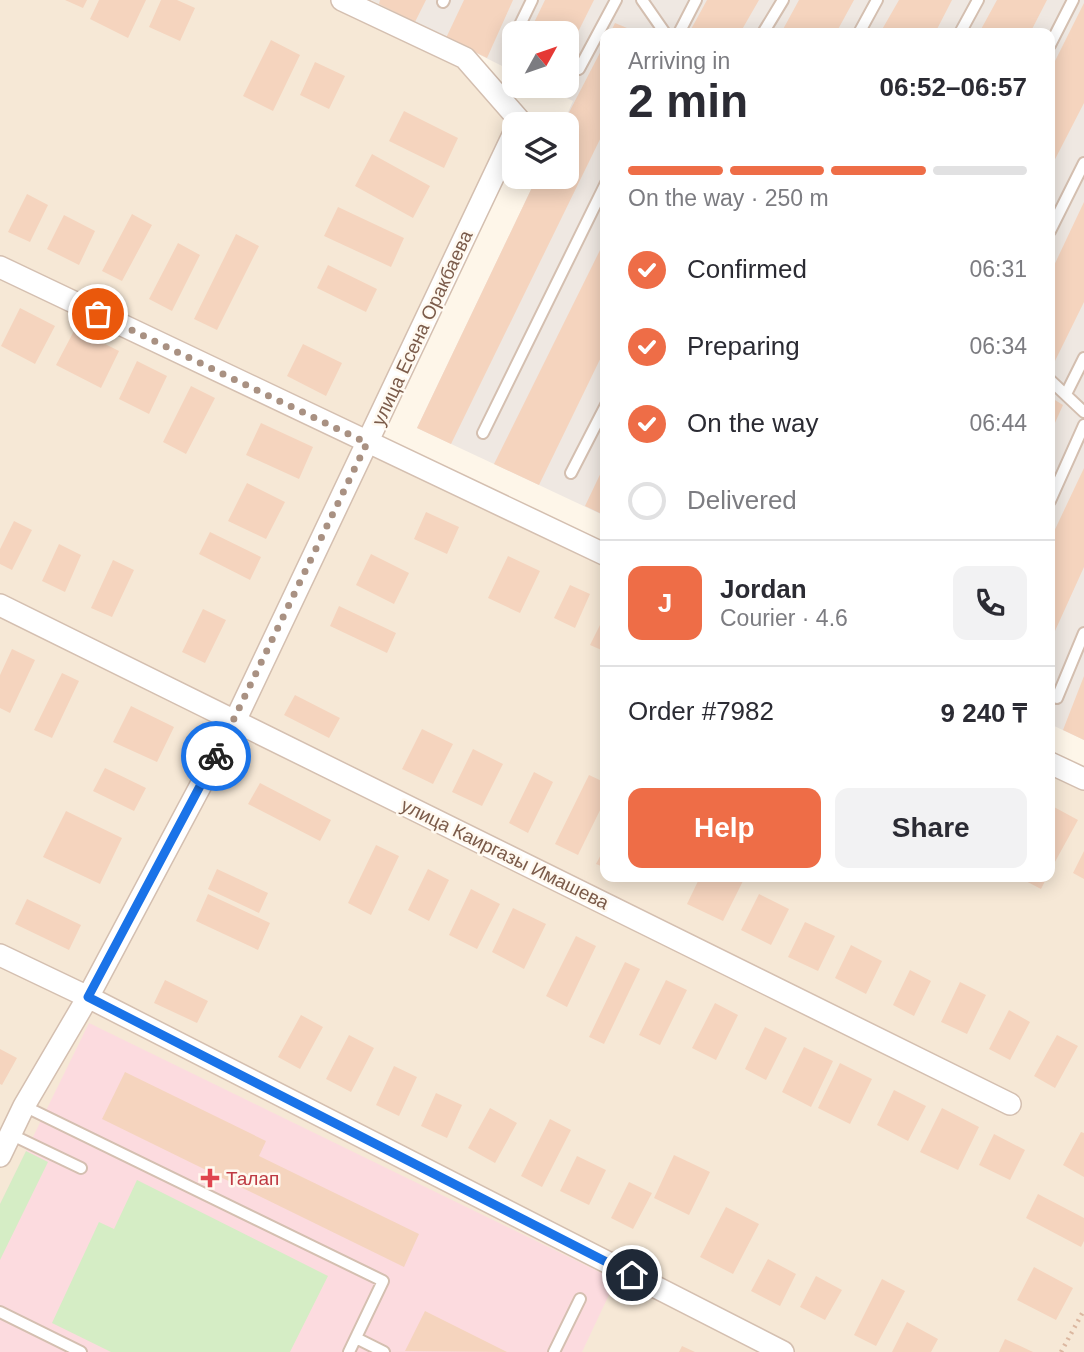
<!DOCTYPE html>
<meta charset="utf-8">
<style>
body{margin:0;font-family:Helvetica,sans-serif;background:#f2f2f3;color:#2b2b33;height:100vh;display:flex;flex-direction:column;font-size:26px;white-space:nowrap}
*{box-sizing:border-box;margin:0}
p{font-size:23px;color:#7c7c81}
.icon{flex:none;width:38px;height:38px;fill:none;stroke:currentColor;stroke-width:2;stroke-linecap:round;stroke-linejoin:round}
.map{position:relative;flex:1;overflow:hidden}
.side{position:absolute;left:600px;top:28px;width:455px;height:854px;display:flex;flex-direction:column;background:#fff;border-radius:14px;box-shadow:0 4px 18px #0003}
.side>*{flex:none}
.needle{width:46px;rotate:50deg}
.controls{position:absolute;left:502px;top:21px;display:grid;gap:14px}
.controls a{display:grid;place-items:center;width:77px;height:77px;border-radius:14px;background:#fff;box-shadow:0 4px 18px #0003;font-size:35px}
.pin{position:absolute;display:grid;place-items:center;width:60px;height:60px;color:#fff;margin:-30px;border:4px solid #fff;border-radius:50%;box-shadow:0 2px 7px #0007}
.courier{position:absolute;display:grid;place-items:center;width:70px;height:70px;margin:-35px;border:5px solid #1a73e8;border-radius:50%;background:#fff;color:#222;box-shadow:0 2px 9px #0007}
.summary em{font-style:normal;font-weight:800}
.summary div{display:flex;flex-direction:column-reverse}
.summary{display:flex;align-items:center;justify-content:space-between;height:119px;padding:0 28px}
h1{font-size:46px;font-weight:800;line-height:52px}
.bar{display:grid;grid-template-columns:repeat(4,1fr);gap:10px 7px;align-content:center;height:84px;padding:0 28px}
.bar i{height:9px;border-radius:5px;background:#e1e1e2}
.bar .current{background:#ee6d47}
.bar p{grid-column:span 4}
.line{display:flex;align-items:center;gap:18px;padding:0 28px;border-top:2px solid #e1e1e2}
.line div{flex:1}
.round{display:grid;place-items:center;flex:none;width:74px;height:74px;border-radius:14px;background:#f2f2f3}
ol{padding:0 28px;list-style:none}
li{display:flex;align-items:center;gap:21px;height:77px}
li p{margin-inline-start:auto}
li .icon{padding:7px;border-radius:50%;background:#ee6d47;color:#fff;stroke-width:4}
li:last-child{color:#7c7c81}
li i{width:38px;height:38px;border:4px solid #e1e1e2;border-radius:50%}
.primary-button{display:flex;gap:14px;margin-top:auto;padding:14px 28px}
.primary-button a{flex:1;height:80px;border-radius:14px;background:#ee6d47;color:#fff;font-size:28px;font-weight:800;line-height:80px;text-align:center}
.primary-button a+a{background:#f2f2f3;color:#2b2b33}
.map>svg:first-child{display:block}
</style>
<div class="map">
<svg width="1084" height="1352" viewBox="0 0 1084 1352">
<rect width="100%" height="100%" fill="#fef6e9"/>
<path fill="#f6e8d6" d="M0,0H342L465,58L520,121L367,443L605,555L606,877H1050V763L1084,779V1352H0Z"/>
<path fill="#efe8e2" d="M371,0H1084V740L1050,724V33H606L605,516L417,428L537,177H567V124H563L573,101L542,86H567V33H514V72Z"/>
<path fill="#fcdbdf" d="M89,1023L616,1280L582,1352H0V1204Z"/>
<path fill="#d5edc5" d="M26,1151L48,1162L0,1260V1204Z
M137,1180L328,1276L290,1352H111L52,1323L99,1222L114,1229Z"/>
<path fill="#f5d4be" d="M65,0H87L83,8Z
M99,0H146L128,38L90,19Z
M161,0H177L195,8L180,41L149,27Z
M380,0H426L415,22L379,4Z
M464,0H513L487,58L446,38Z
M545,0H594L567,54V33H529Z
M707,0H759L740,33H689Z
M799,0H854L836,33H781Z
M899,0H952L935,33H880Z
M997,0H1047L1030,33H979Z
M1084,3V103L1050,169V71Z
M615,23L639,33H610Z
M271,40L300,55L273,111L243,96Z
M606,41V127L451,444L417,428L537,177H567V124H563Z
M315,62L345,76L329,109L300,95Z
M404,111L458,138L444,168L389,141Z
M372,154L430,186L413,218L355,186Z
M27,194L48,205L30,242L8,232Z
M1084,202V302L1054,363L1050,359V274Z
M338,207L404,238L391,267L324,236Z
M132,214L152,225L122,281L102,271Z
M64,215L95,231L79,265L47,249Z
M236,234L259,246L217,330L194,319Z
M606,238V347L539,485L494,464Z
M178,243L200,255L172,311L149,299Z
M328,265L377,289L366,312L317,288Z
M20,308L55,326L35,364L1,346Z
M75,329L119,351L101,388L56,365Z
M303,344L342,363L326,396L287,376Z
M137,361L167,376L149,414L119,399Z
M191,386L215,398L186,454L163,442Z
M1050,397L1063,405L1050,434Z
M261,423L313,447L299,479L246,455Z
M606,462V516L585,506Z
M1084,468V567L1050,642V540Z
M247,483L285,502L266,539L228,521Z
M426,512L459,527L447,554L414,539Z
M14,521L32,530L12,570L0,564V549Z
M210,532L261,557L250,580L199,554Z
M59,544L81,555L65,592L42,581Z
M371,554L409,573L394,604L356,585Z
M508,556L540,571L520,613L488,598Z
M113,560L134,570L112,617L91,608Z
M570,585L590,594L575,628L554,618Z
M339,606L396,633L387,653L330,626Z
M203,609L226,620L205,663L182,652Z
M606,613V652L590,645Z
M12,649L35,660L10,713L0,708V675Z
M62,673L79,681L52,738L34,730Z
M1084,676V740L1063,730Z
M295,695L340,718L329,738L284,715Z
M131,706L174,727L157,762L113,742Z
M422,729L453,744L433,784L402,769Z
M473,749L503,764L482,806L452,792Z
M105,768L146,788L134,811L93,791Z
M534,772L553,782L528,833L509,823Z
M589,775L606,783V798L578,855L555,844Z
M260,783L331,820L320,841L248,804Z
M1054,807L1078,820L1050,871V814Z
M66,811L122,838L100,884L43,857Z
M376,845L399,856L371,915L348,903Z
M606,845V868L596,864Z
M1084,851V879L1073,873Z
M217,869L268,893L259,913L208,889Z
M428,869L449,880L429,921L408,910Z
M700,877H733L743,881L723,921L687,904Z
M1018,877H1047L1041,889Z
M471,889L500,904L477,949L449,935Z
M208,894L270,923L258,950L196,921Z
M759,894L789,909L771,945L741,930Z
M27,899L81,925L69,950L15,924Z
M513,908L546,924L524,969L492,952Z
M805,922L835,936L818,971L788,957Z
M576,936L596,946L567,1007L546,996Z
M851,945L882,961L866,994L835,978Z
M625,962L640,969L604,1044L589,1037Z
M910,970L931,981L914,1016L893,1005Z
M165,980L208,1001L197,1023L154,1003Z
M666,980L687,990L660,1045L639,1035Z
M960,982L986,995L967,1034L941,1022Z
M715,1003L738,1015L716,1060L692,1048Z
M1009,1010L1030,1022L1010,1060L989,1049Z
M301,1015L323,1027L300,1069L278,1057Z
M765,1027L787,1038L766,1080L745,1069Z
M349,1035L374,1048L351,1092L326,1079Z
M1057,1035L1078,1046L1055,1088L1034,1076Z
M804,1047L833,1061L811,1107L782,1092Z
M0,1049L17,1058L2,1085L0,1084Z
M840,1063L872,1079L850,1124L818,1108Z
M394,1066L417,1077L399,1116L376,1105Z
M125,1072L266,1141L259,1156L419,1234L404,1267L102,1119Z
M894,1090L926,1106L908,1141L877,1125Z
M436,1093L462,1105L447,1138L421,1126Z
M490,1108L517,1123L495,1163L468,1148Z
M942,1108L979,1127L958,1170L920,1152Z
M550,1119L571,1130L542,1187L521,1176Z
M1081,1132L1084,1133V1177L1063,1165Z
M994,1134L1025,1150L1010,1180L979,1165Z
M674,1155L710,1172L689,1215L654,1198Z
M577,1156L606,1170L589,1205L560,1191Z
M629,1182L652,1193L633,1229L611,1218Z
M1038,1194L1084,1218V1241L1081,1247L1026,1218Z
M726,1207L759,1224L733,1274L700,1257Z
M768,1259L796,1274L780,1306L751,1291Z
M1034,1267L1073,1288L1056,1320L1017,1300Z
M816,1276L842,1290L825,1320L800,1307Z
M882,1279L905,1291L876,1346L854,1335Z
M425,1311L507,1352L405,1351Z
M907,1322L938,1339L931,1352H892Z
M1005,1339L1033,1352H999Z
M682,1346L695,1352H679Z"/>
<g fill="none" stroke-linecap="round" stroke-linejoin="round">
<g stroke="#d4bfb0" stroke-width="14">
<path id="lane" d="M642,0L665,33
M443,2L444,0
M516,33L532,0
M679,33L696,0
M763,33L783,0
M859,33L877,0
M960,33L978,0
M1050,45L1073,0
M579,69L616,0
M1050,231L1084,163
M1050,380L1084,412
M1066,394L1084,358
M483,433L606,183
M571,473L606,405
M1050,501L1084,425
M1057,698L1084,633
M24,1106L383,1281L349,1352
M10,1134L81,1168
M0,1312L81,1352
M356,1338L384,1352
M554,1352L580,1299"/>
</g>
<g stroke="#d4bfb0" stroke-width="24">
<path id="street" d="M342,0L465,58L520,121L519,124
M0,267L606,555
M0,605L1010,1104
M1050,763L1084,779
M0,955L88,997L783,1352
M0,1156L24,1106L88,997L235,721L514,133"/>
</g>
<path stroke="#dbb7a0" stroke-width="4.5" stroke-dasharray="2 5" stroke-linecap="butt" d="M1061,1352L1084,1310"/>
<use href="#lane" stroke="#fff" stroke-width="10"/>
<use href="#street" stroke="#fff" stroke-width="21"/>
</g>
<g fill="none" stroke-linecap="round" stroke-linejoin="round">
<path stroke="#a99182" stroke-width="7" stroke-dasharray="0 12.6" d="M98,314L367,443L216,756"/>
<path stroke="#1a73e8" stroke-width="9" d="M216,756L88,997L632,1275"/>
</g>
<path fill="#e0444e" stroke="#fff9f0" stroke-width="2.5" d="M206.5 1167.5h7v7h7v7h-7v7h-7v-7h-7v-7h7z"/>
<g text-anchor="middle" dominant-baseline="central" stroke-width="5" stroke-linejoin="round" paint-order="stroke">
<g font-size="19" fill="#7b5b4a" stroke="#fff9f0">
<text transform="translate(422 328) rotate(-65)">улица Есена Оракбаева</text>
<text transform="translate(505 854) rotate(26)">улица Каиргазы Имашева</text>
</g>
<g font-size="19" fill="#be3a42" stroke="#fff9f0" text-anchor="start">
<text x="226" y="1178">Талап</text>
</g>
</g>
</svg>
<div class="controls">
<a><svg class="needle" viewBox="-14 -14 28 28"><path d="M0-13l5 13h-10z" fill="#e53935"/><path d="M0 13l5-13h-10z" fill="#7c7c81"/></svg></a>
<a><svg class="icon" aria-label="layers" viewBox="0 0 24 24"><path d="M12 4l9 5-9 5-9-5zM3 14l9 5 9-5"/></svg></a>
</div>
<div class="pin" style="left:98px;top:314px;background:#ea580c"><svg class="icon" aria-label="bag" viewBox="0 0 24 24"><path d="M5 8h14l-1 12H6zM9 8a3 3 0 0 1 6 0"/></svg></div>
<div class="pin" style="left:632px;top:1275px;background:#1f2937"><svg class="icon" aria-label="home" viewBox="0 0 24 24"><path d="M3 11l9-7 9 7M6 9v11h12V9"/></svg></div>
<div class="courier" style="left:216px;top:756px"><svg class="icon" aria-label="bike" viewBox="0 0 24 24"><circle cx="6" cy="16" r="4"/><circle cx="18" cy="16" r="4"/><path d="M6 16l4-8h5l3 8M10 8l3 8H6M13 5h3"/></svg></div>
<section class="side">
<div class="summary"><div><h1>2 min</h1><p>Arriving in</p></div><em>06:52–06:57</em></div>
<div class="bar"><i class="current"></i><i class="current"></i><i class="current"></i><i></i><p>On the way · 250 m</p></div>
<ol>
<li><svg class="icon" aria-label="check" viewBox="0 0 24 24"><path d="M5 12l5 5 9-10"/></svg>Confirmed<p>06:31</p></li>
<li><svg class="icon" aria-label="check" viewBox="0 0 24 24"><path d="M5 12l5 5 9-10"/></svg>Preparing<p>06:34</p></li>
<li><svg class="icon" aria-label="check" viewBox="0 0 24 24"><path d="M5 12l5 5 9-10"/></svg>On the way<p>06:44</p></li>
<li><i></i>Delivered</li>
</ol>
<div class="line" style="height:126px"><b class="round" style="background:#ee6d47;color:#fff">J</b><div><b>Jordan</b><p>Courier · 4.6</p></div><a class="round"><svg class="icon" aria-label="phone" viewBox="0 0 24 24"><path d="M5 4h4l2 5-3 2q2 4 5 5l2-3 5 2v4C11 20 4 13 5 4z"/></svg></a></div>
<div class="line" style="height:91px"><div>Order #7982</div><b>9 240 ₸</b></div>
<div class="primary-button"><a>Help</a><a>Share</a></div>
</section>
</div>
